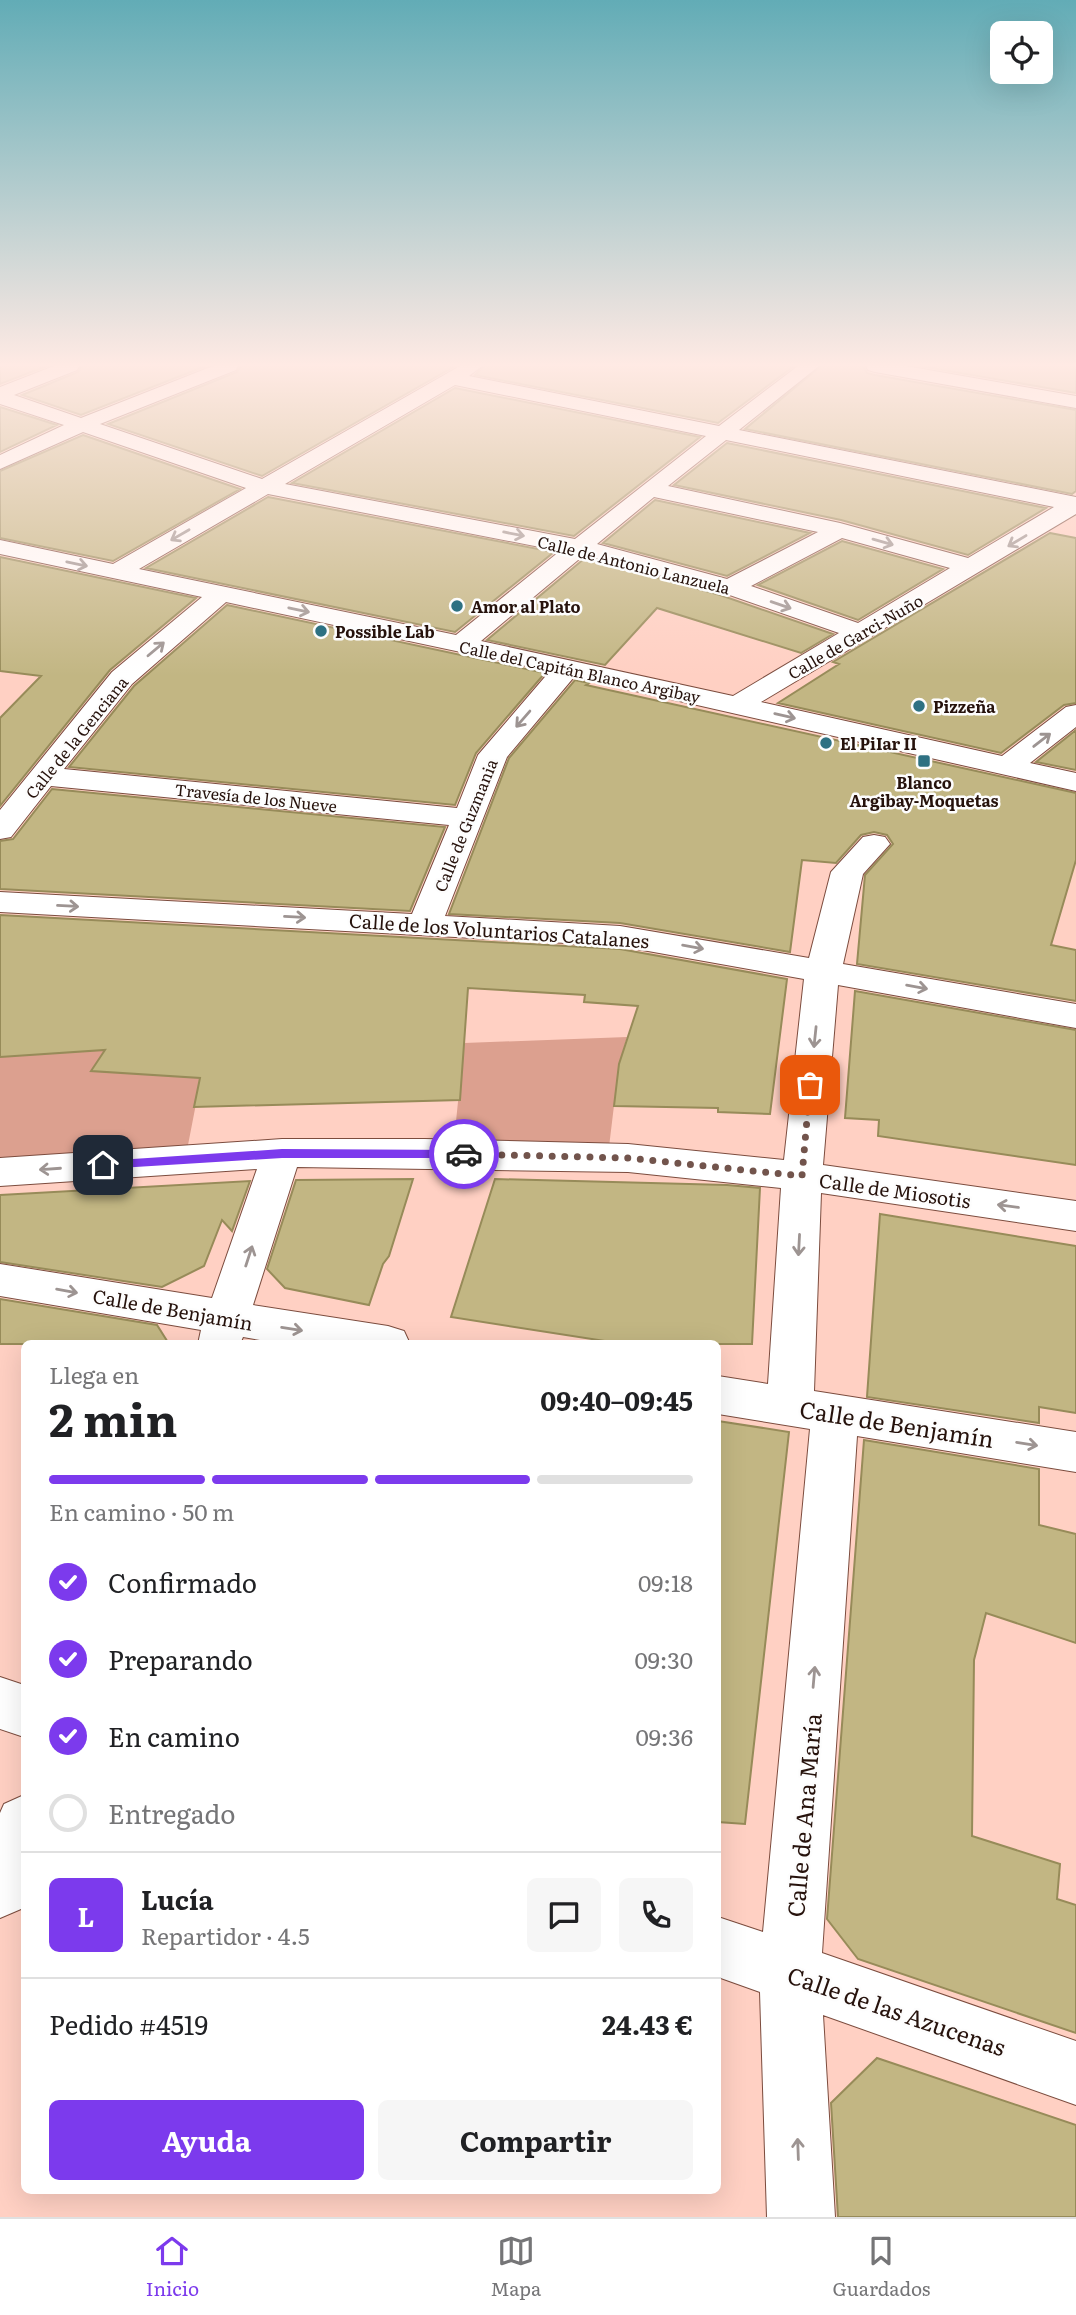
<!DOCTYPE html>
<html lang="es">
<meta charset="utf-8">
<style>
body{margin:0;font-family:Literata,serif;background:#f6f6f6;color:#202124;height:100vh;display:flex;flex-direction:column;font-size:26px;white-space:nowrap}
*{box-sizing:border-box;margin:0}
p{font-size:23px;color:#757577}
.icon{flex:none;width:38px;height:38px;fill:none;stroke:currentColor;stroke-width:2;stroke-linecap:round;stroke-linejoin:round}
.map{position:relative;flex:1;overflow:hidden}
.side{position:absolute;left:21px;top:1340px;width:700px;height:854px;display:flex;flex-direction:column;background:#fff;border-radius:10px;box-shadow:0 7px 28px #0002}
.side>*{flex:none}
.fabs{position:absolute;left:990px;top:21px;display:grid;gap:14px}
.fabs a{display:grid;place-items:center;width:63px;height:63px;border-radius:10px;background:#fff;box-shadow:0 7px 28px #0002;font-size:35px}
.pin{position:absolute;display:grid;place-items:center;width:60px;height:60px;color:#fff;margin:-30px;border-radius:14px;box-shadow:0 4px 10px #0006}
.courier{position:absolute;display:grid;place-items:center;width:70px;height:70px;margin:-35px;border:5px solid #7c3aed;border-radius:50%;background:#fff;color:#222;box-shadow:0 2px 9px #0007}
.headline em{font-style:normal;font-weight:700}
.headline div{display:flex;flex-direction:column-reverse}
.headline{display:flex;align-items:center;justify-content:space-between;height:119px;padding:0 28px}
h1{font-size:46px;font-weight:700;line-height:52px}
.bar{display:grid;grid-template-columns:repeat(4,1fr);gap:10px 7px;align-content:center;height:84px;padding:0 28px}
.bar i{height:9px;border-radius:5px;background:#e0e0e0}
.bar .selected{background:#7c3aed}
.bar p{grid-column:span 4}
.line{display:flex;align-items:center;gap:18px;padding:0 28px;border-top:2px solid #e0e0e0}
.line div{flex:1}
.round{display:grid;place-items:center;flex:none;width:74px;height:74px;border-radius:10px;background:#f6f6f6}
ol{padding:0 28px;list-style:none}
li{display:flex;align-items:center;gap:21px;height:77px}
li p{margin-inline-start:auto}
li .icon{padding:7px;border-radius:50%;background:#7c3aed;color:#fff;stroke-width:4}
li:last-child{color:#757577}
li i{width:38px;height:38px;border:4px solid #e0e0e0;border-radius:50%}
.cta{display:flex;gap:14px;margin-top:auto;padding:14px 28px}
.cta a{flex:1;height:80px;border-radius:10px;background:#7c3aed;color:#fff;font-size:28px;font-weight:700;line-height:80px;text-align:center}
.cta a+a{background:#f6f6f6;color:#202124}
.tabs{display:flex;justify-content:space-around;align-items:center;height:98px;border-top:2px solid #e0e0e0;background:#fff;font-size:19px;color:#757577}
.tabs a{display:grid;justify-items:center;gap:4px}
.tabs .selected{color:#7c3aed}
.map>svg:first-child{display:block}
</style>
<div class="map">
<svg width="1076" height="2217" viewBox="0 0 1076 2217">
<rect width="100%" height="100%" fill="#ffd0c3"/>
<path fill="#dca08f" d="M627,1037L619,1064L609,1147L454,1141L464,1043Z
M105,1050L91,1071L201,1078L188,1145L0,1158V1057Z"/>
<path fill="#c2b683" stroke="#978b59" stroke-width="2" d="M0,366H47L0,384Z
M82,366H206L81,415L22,395L78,372Z
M241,366H455L262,476L108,424L237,372Z
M484,366H794L718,423L475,375Z
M821,366H863L867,373L875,375L1076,410V491L1072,494L745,429Z
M920,366H1076V393Z
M455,388L700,437L574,536L292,483Z
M0,407L57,425L0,452Z
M83,435L240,489L113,561L0,538V471Z
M727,443L1046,508L968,555L841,520L674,485Z
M268,497L554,552L455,632L146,568Z
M655,500L810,533L727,576L603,543Z
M1050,533L1076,538V703L1064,705L1001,753L778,703L839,664L833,662Z
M842,541L943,569L858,620L758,585Z
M0,557L196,598L110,670L0,806V718L41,676L0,671Z
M585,558L720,595L833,634L801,653L657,608L605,665L487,640Z
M227,605L545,673L476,753L455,805L69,767L134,686Z
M575,680L589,683L586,685L1076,793V860L1051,945L1076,950V1001L857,964L865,875L893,844L887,835L874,832L861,835L836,863L802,860L790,952L620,923L449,914L509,758Z
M1076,730V770L1036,762Z
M52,789L445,827L410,911L0,889V841L13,839Z
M0,915L620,949L787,979L770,1114L718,1112V1108L614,1106L619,1064L638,1006L584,1002L585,995L468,988L460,1100L194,1107L200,1078L91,1071L105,1050L0,1057Z
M855,991L1076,1030V1165L878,1136L879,1120L845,1118Z
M413,1179L389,1256L383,1264L369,1305L285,1288L267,1269L296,1180Z
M495,1179L727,1185L760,1188L752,1344H624L451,1317Z
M250,1181L232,1231L222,1220L204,1266L162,1287L0,1262V1195Z
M880,1214L1076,1246V1413L1039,1407V1423L867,1397Z
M0,1299L157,1325L169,1344H0Z
M718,1421L789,1432L745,1824L718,1822Z
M864,1440L1039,1469V1525L1076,1534V1643L986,1613L974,1660L972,1836L1060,1864L1057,1899L1076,1905V2033L858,1959L827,1919Z
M877,2058L1076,2125V2217H838L831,2103Z"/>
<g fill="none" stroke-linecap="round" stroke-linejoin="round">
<g stroke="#7c4c3e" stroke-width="2">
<path id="minor" d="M54,366H79L77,370L14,395L81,418L213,366H238L236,370L100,424L262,479L460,366H482L469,376L719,426L798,366H819L739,430L1076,497V514L761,702L1002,756L1066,707L1076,705V727L1030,763L1076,773V791L574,677L507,757L445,916L620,926L809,958L831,872L863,837L874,835L885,837L890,844L863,874L843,964L1076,1004V1028L838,985L823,1165L1076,1201V1231L821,1193L814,1391L1076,1432V1472L857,1436L822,1953L1076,2041V2105L823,2015L835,2217H767L760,1992L718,1977V1917L763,1932L810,1429L718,1414V1376L768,1384L781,1188L628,1172L297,1167L253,1305L388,1326L404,1331L410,1344H283L243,1337L240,1344H198L201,1330L0,1296V1264L212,1298L257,1169L0,1186V1158L282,1139H425L628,1144L784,1160L804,979L620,946L0,912V892L412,914L449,825L51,786L11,837L0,839V810L112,672L202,597L0,554V540L113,564L246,488L83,432L0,469V455L64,425L0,404V387ZM455,385L706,436L575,539L285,484ZM726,440L1054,507L968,558L840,523L668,486ZM268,494L560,551L456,635L139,569ZM654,497L818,532L727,579L597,544ZM842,538L950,568L858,623L751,586ZM584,555L721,592L839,633L733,696L481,641ZM226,602L550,671L478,755L457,808L64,769L132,684Z
M866,366H906L1076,396V408L875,372L868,370Z
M0,1677L24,1685V1737L0,1729Z
M24,1795V1900L21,1909L0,1918V1813L4,1804Z"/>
</g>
<use href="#minor" fill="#fff" fill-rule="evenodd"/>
</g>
<defs><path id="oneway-shaft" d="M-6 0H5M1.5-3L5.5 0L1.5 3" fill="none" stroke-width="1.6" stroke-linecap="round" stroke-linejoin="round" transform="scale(1.75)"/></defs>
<g stroke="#9d9492">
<use href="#oneway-shaft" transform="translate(514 534) rotate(11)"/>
<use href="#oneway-shaft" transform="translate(180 535) rotate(150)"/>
<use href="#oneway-shaft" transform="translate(1017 541) rotate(149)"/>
<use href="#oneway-shaft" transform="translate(883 542) rotate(16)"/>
<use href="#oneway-shaft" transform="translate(77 564) rotate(12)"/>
<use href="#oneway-shaft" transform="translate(781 605) rotate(19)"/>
<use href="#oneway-shaft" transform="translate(299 610) rotate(12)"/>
<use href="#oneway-shaft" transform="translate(156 649) rotate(-40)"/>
<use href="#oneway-shaft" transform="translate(785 716) rotate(13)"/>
<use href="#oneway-shaft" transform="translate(523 719) rotate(131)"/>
<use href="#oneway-shaft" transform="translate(1042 740) rotate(-38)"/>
<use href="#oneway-shaft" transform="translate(68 906) rotate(3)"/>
<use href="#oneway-shaft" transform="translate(295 917) rotate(3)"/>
<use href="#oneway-shaft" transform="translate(693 947) rotate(10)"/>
<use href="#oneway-shaft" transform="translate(917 987) rotate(10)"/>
<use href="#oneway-shaft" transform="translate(815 1037) rotate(96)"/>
<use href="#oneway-shaft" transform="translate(50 1169) rotate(176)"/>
<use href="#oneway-shaft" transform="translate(1008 1206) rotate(-172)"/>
<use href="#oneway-shaft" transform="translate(799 1245) rotate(93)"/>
<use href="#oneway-shaft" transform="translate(249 1256) rotate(-72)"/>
<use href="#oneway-shaft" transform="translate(67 1291) rotate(10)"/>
<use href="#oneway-shaft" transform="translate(292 1329) rotate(9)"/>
<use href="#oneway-shaft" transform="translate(1027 1444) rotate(9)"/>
<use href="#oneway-shaft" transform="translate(814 1677) rotate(-85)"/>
<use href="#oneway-shaft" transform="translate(798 2149) rotate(-92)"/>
</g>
<linearGradient id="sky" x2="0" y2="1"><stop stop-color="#62acb6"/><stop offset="0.54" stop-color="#ffeae4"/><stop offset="1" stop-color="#ffeae4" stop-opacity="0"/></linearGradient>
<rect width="1076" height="676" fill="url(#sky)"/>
<path fill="#7c3aed" d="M282,1149L464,1150L470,1154L464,1158H282L103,1169L97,1165L103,1161Z"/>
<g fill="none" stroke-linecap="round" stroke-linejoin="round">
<path stroke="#72544c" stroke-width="7" stroke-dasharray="0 12.6" d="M464,1154L628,1158L802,1176L810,1085"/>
</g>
<g fill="#2e7182" stroke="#fdfdfd" stroke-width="2.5">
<circle cx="457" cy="606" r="7"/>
<circle cx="321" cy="631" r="7"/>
<circle cx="919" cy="706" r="7"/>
<circle cx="826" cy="743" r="7"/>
<rect x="917" y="754" width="14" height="14" rx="3.5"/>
</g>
<g text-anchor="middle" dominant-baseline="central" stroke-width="5" stroke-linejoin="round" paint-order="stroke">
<g font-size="16" fill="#26120c" stroke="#fdfdfd">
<text transform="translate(634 564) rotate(14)">Calle de Antonio Lanzuela</text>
<text transform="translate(855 636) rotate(-30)">Calle de Garci-Nuño</text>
<text transform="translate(580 671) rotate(12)">Calle del Capitán Blanco Argibay</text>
<text transform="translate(76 737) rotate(-51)">Calle de la Genciana</text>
<text transform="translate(256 797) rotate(6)">Travesía de los Nueve</text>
<text transform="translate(465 825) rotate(-68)">Calle de Guzmania</text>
</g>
<g font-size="16" font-weight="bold" fill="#26120c" stroke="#fdfdfd" text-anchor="start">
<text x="471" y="606">Amor al Plato</text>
<text x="335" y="631">Possible Lab</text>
<text x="933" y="706">Pizzeña</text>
<text x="840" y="743">El PiIar II</text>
<text x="924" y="782" text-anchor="middle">Blanco<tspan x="924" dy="18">Argibay-Moquetas</tspan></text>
</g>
<g font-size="19" fill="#26120c" stroke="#fdfdfd">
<text transform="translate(499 930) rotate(4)">Calle de los Voluntarios Catalanes</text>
<text transform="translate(895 1190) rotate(8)">Calle de Miosotis</text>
<text transform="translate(173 1309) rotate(10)">Calle de Benjamín</text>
</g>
<g font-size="23" fill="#26120c" stroke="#fdfdfd">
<text transform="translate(897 1423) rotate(9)">Calle de Benjamín</text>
<text transform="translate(803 1815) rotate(-85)">Calle de Ana María</text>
<text transform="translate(897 2010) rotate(19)">Calle de las Azucenas</text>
</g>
</g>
</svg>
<div class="fabs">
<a><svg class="icon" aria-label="locate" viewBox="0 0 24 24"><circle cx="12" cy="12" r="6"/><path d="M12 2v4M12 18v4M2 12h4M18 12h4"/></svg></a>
</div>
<div class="pin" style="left:810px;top:1085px;background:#ea580c"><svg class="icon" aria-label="bag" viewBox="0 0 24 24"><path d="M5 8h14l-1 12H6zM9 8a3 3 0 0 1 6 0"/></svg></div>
<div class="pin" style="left:103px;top:1165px;background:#1f2937"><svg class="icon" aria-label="home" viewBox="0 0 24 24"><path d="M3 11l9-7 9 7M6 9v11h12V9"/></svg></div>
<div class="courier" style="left:464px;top:1154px"><svg class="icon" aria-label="car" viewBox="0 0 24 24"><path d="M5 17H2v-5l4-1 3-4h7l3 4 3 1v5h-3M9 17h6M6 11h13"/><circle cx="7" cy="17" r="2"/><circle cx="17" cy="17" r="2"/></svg></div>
<section class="side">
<div class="headline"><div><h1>2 min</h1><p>Llega en</p></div><em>09:40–09:45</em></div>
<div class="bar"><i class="selected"></i><i class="selected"></i><i class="selected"></i><i></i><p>En camino · 50 m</p></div>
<ol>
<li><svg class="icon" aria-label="check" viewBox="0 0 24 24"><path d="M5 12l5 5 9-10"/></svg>Confirmado<p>09:18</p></li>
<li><svg class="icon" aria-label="check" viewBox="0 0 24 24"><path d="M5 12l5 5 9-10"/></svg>Preparando<p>09:30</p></li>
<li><svg class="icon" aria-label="check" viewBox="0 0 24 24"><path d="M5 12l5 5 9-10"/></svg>En camino<p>09:36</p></li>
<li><i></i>Entregado</li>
</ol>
<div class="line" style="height:126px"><b class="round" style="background:#7c3aed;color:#fff">L</b><div><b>Lucía</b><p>Repartidor · 4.5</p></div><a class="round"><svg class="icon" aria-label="chat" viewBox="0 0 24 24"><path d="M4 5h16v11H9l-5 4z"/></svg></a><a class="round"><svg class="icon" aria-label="phone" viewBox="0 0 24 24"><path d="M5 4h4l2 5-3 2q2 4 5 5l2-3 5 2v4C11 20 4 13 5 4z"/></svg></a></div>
<div class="line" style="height:91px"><div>Pedido #4519</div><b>24.43 €</b></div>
<div class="cta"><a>Ayuda</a><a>Compartir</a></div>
</section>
</div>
<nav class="tabs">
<a class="selected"><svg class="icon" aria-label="home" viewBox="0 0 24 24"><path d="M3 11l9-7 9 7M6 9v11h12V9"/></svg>Inicio</a>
<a><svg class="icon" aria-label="map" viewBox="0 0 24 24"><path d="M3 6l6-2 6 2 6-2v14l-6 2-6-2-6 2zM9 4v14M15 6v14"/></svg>Mapa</a>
<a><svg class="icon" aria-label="saved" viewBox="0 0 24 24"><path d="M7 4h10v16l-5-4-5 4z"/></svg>Guardados</a>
</nav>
